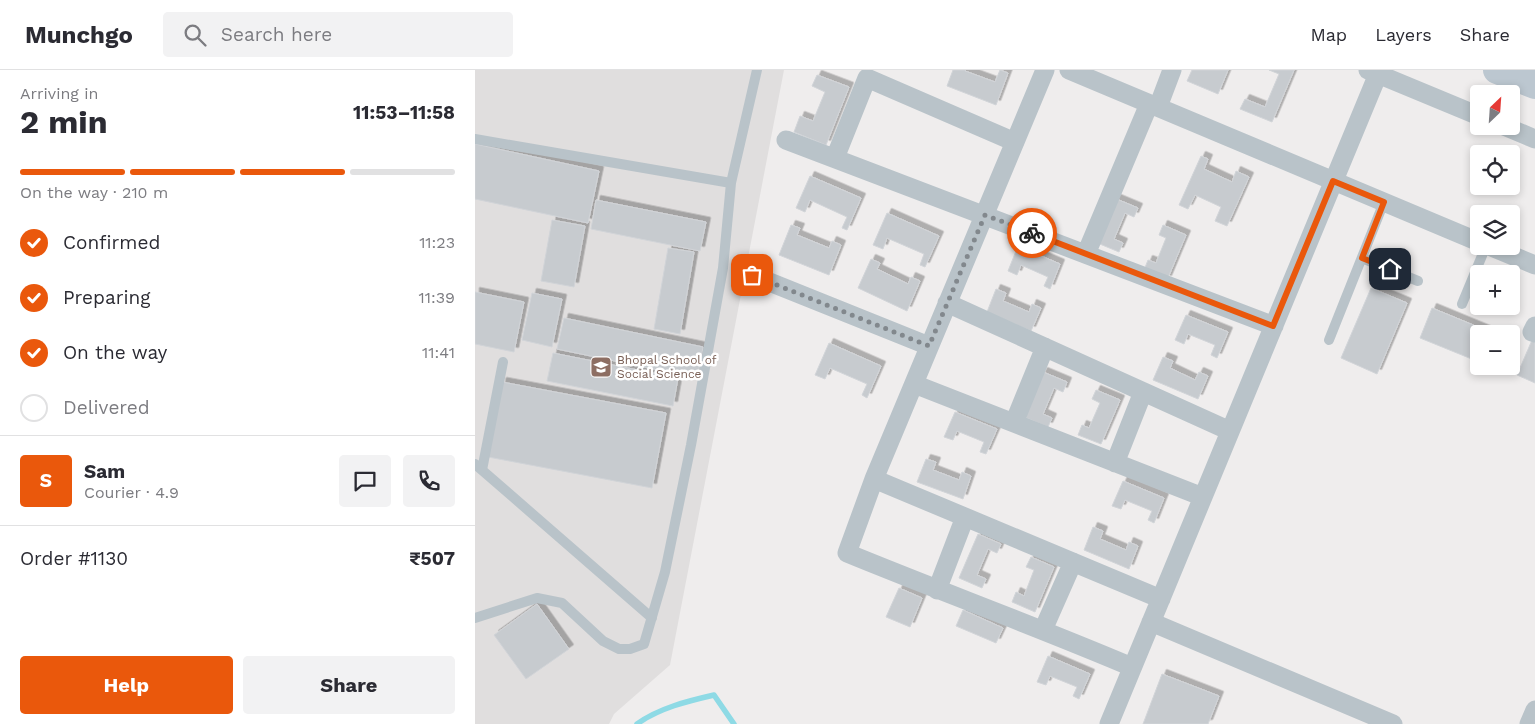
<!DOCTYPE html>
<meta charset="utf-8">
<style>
body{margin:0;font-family:"Work Sans",sans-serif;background:#f2f2f3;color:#2b2b33;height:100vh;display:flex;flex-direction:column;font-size:19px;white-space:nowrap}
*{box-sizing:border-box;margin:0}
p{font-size:16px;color:#7c7c81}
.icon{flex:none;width:28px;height:28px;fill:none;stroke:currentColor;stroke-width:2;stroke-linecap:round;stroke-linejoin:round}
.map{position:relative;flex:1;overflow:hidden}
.panel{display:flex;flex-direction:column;background:#fff;width:475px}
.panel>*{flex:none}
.needle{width:32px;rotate:25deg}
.controls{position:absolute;left:995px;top:15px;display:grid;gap:10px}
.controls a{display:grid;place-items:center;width:50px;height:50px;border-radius:5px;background:#fff;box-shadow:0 2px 8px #0003;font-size:25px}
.pin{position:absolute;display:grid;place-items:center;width:42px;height:42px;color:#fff;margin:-21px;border-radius:10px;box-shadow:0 2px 8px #0006}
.courier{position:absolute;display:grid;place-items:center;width:50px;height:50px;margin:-25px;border:4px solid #ea580c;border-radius:50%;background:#fff;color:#222;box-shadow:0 1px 6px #0007}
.head em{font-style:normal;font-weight:700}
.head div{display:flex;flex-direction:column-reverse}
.head{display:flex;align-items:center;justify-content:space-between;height:85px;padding:0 20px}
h1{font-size:32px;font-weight:700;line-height:38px}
.bar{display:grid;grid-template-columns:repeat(4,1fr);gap:8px 5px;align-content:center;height:60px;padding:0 20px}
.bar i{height:6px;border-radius:4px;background:#e1e1e2}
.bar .current{background:#ea580c}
.bar p{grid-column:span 4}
.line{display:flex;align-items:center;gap:12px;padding:0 20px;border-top:1px solid #e1e1e2}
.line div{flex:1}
.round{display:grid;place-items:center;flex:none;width:52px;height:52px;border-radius:5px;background:#f2f2f3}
ol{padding:0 20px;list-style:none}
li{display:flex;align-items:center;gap:15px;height:55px}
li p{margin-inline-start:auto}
li .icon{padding:5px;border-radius:50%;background:#ea580c;color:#fff;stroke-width:4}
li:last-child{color:#7c7c81}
li i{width:28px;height:28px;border:2px solid #e1e1e2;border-radius:50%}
.button{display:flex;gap:10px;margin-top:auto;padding:10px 20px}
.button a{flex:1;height:58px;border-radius:5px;background:#ea580c;color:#fff;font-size:20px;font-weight:700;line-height:58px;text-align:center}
.button a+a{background:#f2f2f3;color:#2b2b33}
header{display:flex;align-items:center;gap:30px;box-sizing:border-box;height:70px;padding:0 25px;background:#fff;border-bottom:1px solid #e1e1e2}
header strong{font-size:24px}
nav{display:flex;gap:28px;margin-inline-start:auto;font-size:18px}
.search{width:350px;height:45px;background:#f2f2f3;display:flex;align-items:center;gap:12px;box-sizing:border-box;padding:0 18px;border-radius:5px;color:#7c7c81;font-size:19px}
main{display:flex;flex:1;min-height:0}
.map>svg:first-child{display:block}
</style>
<header>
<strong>Munchgo</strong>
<div class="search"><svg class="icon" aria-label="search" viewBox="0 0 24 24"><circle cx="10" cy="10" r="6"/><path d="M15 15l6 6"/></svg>Search here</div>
<nav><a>Map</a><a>Layers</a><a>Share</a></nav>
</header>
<main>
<section class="panel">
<div class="head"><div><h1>2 min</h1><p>Arriving in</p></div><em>11:53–11:58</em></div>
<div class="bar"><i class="current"></i><i class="current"></i><i class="current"></i><i></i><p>On the way · 210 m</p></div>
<ol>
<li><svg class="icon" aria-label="check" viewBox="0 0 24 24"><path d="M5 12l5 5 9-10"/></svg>Confirmed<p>11:23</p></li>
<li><svg class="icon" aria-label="check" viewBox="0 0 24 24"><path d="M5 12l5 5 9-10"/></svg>Preparing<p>11:39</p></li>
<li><svg class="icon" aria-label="check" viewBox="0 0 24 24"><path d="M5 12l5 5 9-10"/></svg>On the way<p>11:41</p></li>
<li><i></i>Delivered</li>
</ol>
<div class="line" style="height:90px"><b class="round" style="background:#ea580c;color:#fff">S</b><div><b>Sam</b><p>Courier · 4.9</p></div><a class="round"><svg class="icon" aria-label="chat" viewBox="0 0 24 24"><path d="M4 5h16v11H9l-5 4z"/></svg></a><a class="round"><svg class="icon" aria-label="phone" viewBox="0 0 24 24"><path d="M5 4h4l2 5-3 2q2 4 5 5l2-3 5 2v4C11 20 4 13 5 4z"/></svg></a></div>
<div class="line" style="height:65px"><div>Order #1130</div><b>₹507</b></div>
<div class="button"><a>Help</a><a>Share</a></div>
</section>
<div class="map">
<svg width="1060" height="654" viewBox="0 0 1060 654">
<defs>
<filter id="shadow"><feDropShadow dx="4.5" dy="-4.5" stdDeviation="0" flood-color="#0004"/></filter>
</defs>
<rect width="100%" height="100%" fill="#efeded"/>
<path fill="#e0dede" d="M0,0H309L195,595L139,644L134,654H0Z"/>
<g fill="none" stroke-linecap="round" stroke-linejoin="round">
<path stroke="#8edae5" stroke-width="5.5" d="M162,654C184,638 213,631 239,625L259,654"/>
</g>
<path fill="#c7cbcf" stroke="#d1d4d8" filter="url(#shadow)" d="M478,0H491L490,1L520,12L525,0L533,3L521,35L472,16Z
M717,0H753L743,24L712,11Z
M794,0H819L797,52L765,39L770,29L790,37L804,4Z
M342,5L374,17L351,75L319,62L325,46L338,51L350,22L337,16Z
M0,74L124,101L113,153L0,129Z
M726,86L733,89L729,99L757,112L761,101L774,107L752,156L740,151L746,137L720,125L713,139L704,135Z
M335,106L386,128L372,160L367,158L372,147L335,130L330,142L321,138Z
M639,128L663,138L659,147L650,143L639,169L648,173L644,182L620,172Z
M121,130L231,152L225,181L116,159Z
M412,143L464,166L450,197L445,195L449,184L412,168L408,179L398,175Z
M77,150L110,156L99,217L66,211Z
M316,155L325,158L322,165L354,178L357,171L366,175L354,205L304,185Z
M688,155L711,165L692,210L669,200L673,190L681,193L691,168L684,165Z
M543,176L585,194L575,219L569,216L573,207L546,195L542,205L533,201Z
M193,178L219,182L205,264L179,259Z
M396,189L405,193L402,199L433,214L436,207L445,211L432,241L383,218Z
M896,218L932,233L902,304L866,288Z
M521,219L531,223L528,231L554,242L557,234L566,238L556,261L512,242Z
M0,222L49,232L39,282L0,274Z
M57,223L87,229L77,277L47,270Z
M957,238L1020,264H1004V292L945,268Z
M711,245L753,262L742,288L736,285L740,275L713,264L709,274L700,270Z
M89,248L228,277L222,308L82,279Z
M1057,270L1060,272V313L1042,305Z
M354,273L406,296L392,328L387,325L392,314L355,298L350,309L340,305Z
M78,283L203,308L198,336L72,311Z
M688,287L698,291L695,298L720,310L724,302L733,306L723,329L678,310Z
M568,302L592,312L588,322L579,318L568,344L577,348L573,357L549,347Z
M27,312L191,343L177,418L13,387Z
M621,320L645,330L626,374L603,365L607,355L614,358L625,333L617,329Z
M480,342L522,359L511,384L505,382L509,372L482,361L478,370L469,367Z
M451,389L461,392L458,400L484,410L487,402L496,406L488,429L442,412Z
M648,411L689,428L679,453L673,450L677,441L650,430L646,439L637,436Z
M618,457L628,461L625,469L651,480L654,472L663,476L654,499L609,480Z
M503,464L526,474L522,483L513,479L502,505L511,509L507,518L484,508Z
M556,487L579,497L560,542L537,532L541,522L549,526L559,500L551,497Z
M424,518L447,528L435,557L411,547Z
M62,534L94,579L51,609L19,565Z
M488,540L528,558L521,573L481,556Z
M573,586L615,604L604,629L598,626L602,617L575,606L571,615L562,612Z
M687,604L744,626L733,654H668Z"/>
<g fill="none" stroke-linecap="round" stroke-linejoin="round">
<path stroke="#b9c3c9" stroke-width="10" d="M0,69L256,113
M887,188L943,211
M987,234L1011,176
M854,270L909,132
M0,394L177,548
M7,400L28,292
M0,548L62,528L87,533L128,571L144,579H155L169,574L190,502L216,375L248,198L256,113L282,0"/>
<path stroke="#b9c3c9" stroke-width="19" d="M570,0L399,409L372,483C467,522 563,557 657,597
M594,0L1004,172
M893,0L1004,46
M683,37L697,0
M1029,56L1060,69
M311,70L799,256
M360,88L392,8L540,72
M1014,176L1060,195
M611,184L674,34
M277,205L454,276
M472,233L755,361
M1060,256L1057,262L1060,263
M439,314L728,427
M539,353L570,277
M640,393L668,322
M399,409L686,529
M462,520L490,447
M676,552L918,654
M568,560L598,492
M634,654L903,4
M1054,654L1060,640"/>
<path stroke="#bcc7d0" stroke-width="28" d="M1022,0L1060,15"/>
</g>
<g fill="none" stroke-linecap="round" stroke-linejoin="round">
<path stroke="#82888d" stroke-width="5" stroke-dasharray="0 9" d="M277,205L454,276L510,145L557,163"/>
<path stroke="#ea580c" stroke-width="6" d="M557,163L798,256L858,111L909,132L887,188L915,199"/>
</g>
<defs>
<g id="university-square" transform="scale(1.125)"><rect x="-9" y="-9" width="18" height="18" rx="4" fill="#8d6e63" stroke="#fff"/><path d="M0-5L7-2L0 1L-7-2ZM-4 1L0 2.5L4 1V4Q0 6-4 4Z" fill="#fff"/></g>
</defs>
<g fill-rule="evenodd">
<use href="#university-square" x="126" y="297"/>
</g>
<g text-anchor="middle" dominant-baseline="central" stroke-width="5" stroke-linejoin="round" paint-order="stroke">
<g font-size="12" fill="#785e54" stroke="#fff" text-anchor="start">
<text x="142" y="290">Bhopal School of<tspan x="142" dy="14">Social Science</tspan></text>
</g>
</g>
</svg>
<div class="controls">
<a><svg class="needle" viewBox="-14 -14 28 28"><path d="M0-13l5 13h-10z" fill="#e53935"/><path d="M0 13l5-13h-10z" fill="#7c7c81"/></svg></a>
<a><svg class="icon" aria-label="locate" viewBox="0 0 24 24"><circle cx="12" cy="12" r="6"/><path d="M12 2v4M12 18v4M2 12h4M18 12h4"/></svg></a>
<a><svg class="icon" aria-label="layers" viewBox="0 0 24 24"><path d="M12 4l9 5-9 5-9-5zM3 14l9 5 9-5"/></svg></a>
<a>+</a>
<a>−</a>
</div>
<div class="pin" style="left:277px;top:205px;background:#ea580c"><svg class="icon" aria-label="bag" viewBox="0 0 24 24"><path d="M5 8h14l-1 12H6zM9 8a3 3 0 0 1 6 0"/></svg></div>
<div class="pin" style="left:915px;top:199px;background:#1f2937"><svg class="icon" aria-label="home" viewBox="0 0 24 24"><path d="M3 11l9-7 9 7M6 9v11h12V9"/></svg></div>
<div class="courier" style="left:557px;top:163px"><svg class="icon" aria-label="bike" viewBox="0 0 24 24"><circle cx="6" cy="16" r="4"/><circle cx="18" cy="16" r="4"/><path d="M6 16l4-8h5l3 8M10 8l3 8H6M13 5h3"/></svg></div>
</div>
</main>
